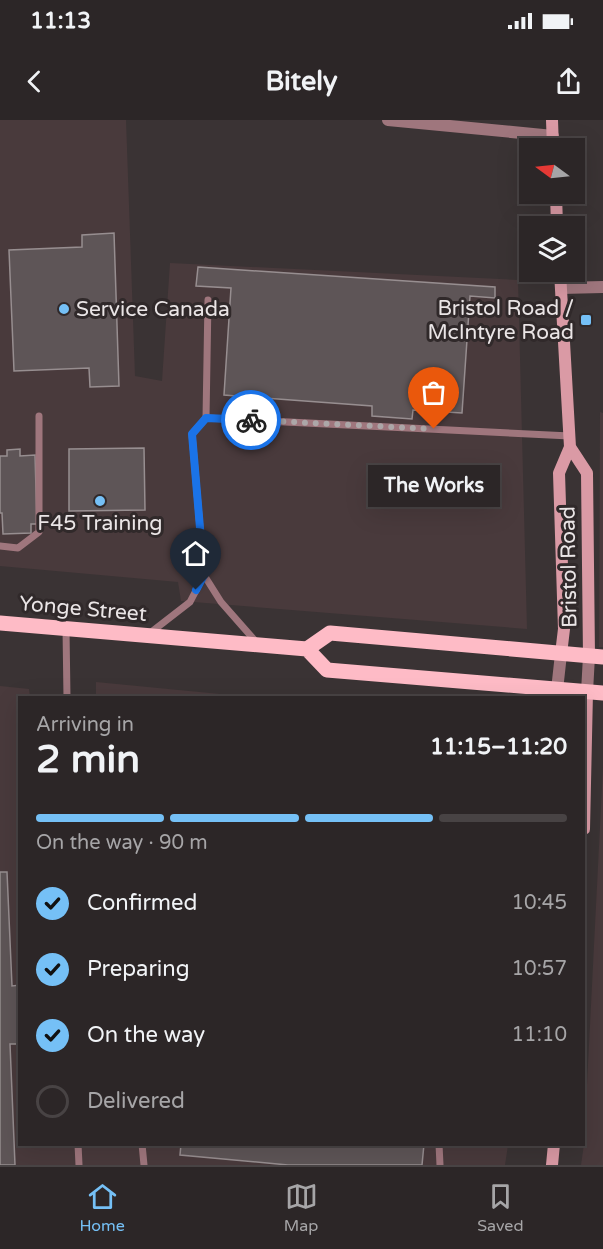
<!DOCTYPE html>
<meta charset="utf-8">
<style>
body{margin:0;font-family:"Varela Round",sans-serif;background:#383233;color:#f1f3f6;height:100vh;display:flex;flex-direction:column;font-size:22px;white-space:nowrap}
*{box-sizing:border-box;margin:0}
p{font-size:20px;color:#a6a5a7}
.icon{flex:none;width:33px;height:33px;fill:none;stroke:currentColor;stroke-width:2;stroke-linecap:round;stroke-linejoin:round}
.map{position:relative;flex:1;overflow:hidden}
.details{position:absolute;left:18px;top:576px;width:567px;height:450px;display:flex;flex-direction:column;background:#2c2627;border-radius:0px;box-shadow:0 6px 24px #0002,0 0 0 2px #484344}
.details>*{flex:none}
.needle{width:39px;rotate:285deg}
.fabs{position:absolute;left:519px;top:18px;display:grid;gap:12px}
.fabs a{display:grid;place-items:center;width:66px;height:66px;border-radius:0px;background:#2c2627;box-shadow:0 6px 24px #0002,0 0 0 2px #484344;font-size:30px}
.pin{position:absolute;display:grid;place-items:center;width:51px;height:51px;color:#fff;margin:-62px -26px;border-radius:50% 50% 50% 0;rotate:-45deg;box-shadow:0 0 6px #0007}
.pin .icon{rotate:45deg}
.courier{position:absolute;display:grid;place-items:center;width:60px;height:60px;margin:-30px;border:4px solid #1a73e8;border-radius:50%;background:#fff;color:#222;box-shadow:0 2px 8px #0007}
.bubble{position:absolute;height:42px;border-radius:0px;background:#2c2627;box-shadow:0 6px 24px #0002,0 0 0 2px #484344;font-size:20px;font-weight:700;line-height:42px;text-align:center}
.head em{font-style:normal;font-weight:700}
.head div{display:flex;flex-direction:column-reverse}
.head{display:flex;align-items:center;justify-content:space-between;height:102px;padding:0 18px}
h1{font-size:39px;font-weight:700;line-height:45px}
.bar{display:grid;grid-template-columns:repeat(4,1fr);gap:9px 6px;align-content:center;height:72px;padding:0 18px}
.bar i{height:8px;border-radius:4px;background:#484344}
.bar .active{background:#75c0f6}
.bar p{grid-column:span 4}
ol{padding:0 18px;list-style:none}
li{display:flex;align-items:center;gap:18px;height:66px}
li p{margin-inline-start:auto}
li .icon{padding:6px;border-radius:50%;background:#75c0f6;color:#111;stroke-width:4}
li:last-child{color:#a6a5a7}
li i{width:33px;height:33px;border:3px solid #484344;border-radius:50%}
.status{display:flex;justify-content:space-between;align-items:center;height:42px;padding:0 30px;background:#2c2627;direction:ltr}
.status svg{height:16px;fill:currentColor}
header{display:flex;justify-content:space-between;align-items:center;height:78px;padding:0 18px;background:#2c2627;font-size:27px;font-weight:700}
.dock{display:flex;justify-content:space-around;align-items:center;height:84px;border-top:2px solid #484344;background:#2c2627;font-size:16px;color:#a6a5a7}
.dock a{display:grid;justify-items:center;gap:3px}
.dock .active{color:#75c0f6}
.map>svg:first-child{display:block}
</style>
<div class="status"><b>11:13</b><svg viewBox="0 0 49 12"><path d="M0 12V9h3v3zM5 12V6h3v6zM10 12V3h3v9zM15 12V0h3v12zM26 1h20v11H26zM47 4h2v5h-2z"/></svg></div>
<header><svg class="icon" aria-label="back" viewBox="0 0 24 24"><path d="M15 5l-7 7 7 7"/></svg>Bitely<svg class="icon" aria-label="share" viewBox="0 0 24 24"><path d="M12 15V3M7 8l5-5 5 5M5 13v7h14v-7"/></svg></header>
<div class="map">
<svg width="603" height="1045" viewBox="0 0 603 1045">
<rect width="100%" height="100%" fill="#3a3334"/>
<path fill="#493a3c" d="M0,0H126L135,256L162,261L170,143L518,160L527,509L181,481L178,462L0,446Z
M600,292L603,293V527H599Z
M96,562L251,577H96Z
M0,566L29,569L30,577L20,578V1024L508,1025L505,1045H0Z
M603,647V1045H581L584,1024Z"/>
<path fill="#5e5557" stroke="#978e90" stroke-width="1.5" d="M114,113L119,266L90,267L89,248L14,251L9,130L82,127V115Z
M198,147L495,167V178L470,176L462,293L413,290L412,299L372,296V286L224,275L231,168L196,166Z
M144,328L145,390L69,391V329Z
M20,329V336L35,335L37,404H31V413L3,414L2,393H0V336H7V330Z
M0,752H7L12,866L20,865V924H10L15,1045H0Z
M181,1024H424L422,1045H288L180,1035Z"/>
<g fill="none" stroke-linecap="round" stroke-linejoin="round">
<path stroke="#9f767d" stroke-width="7" d="M206,298L208,180
M0,426L18,428L39,412V296
M66,509L67,578
M150,513L190,482L204,455
M257,523L221,482L204,455L192,314L206,298L570,316
M78,1024L79,1045
M142,1024L144,1045
M439,1024L440,1045"/>
<path stroke="#9f767d" stroke-width="12" d="M388,0L553,16
M561,168L603,167
M557,570L561,534
M587,572L589,536"/>
<path stroke="#da9aa5" stroke-width="12" d="M552,0L553,28
M556,74L557,106
M560,152L570,327L559,353L564,509L561,534
M570,327L587,353L589,536
M584,709L587,572
M552,1045L554,1024"/>
<path stroke="#febbc6" stroke-width="15" d="M0,503L307,529L330,513L603,537
M307,529L327,550L603,573"/>
</g>
<g fill="none" stroke-linecap="round" stroke-linejoin="round">
<path stroke="#aca7a8" stroke-width="6" stroke-dasharray="0 10.8" d="M251,300L434,309"/>
<path stroke="#1a73e8" stroke-width="8" d="M196,470L204,455L192,314L206,298L251,300"/>
</g>
<g fill="#75c0f6" stroke="#30292a" stroke-width="2">
<circle cx="64" cy="189" r="6"/>
<rect x="580" y="194" width="12" height="12" rx="3"/>
<circle cx="100" cy="381" r="6"/>
</g>
<g text-anchor="middle" dominant-baseline="central" stroke-width="6" stroke-linejoin="round" paint-order="stroke">
<g font-size="21" fill="#eae5e6" stroke="#30292a" text-anchor="end">
<text x="574" y="188">Bristol Road /<tspan x="574" dy="24">McIntyre Road</tspan></text>
<text x="76" y="189" text-anchor="start">Service Canada</text>
<text x="100" y="403" text-anchor="middle">F45 Training</text>
</g>
<g font-size="21" fill="#eae5e6" stroke="#30292a">
<text transform="translate(569 447) rotate(-91)">Bristol Road</text>
<text transform="translate(83 489) rotate(5)">Yonge Street</text>
</g>
</g>
</svg>
<div class="fabs">
<a><svg class="needle" viewBox="-14 -14 28 28"><path d="M0-13l5 13h-10z" fill="#e53935"/><path d="M0 13l5-13h-10z" fill="#a6a5a7"/></svg></a>
<a><svg class="icon" aria-label="layers" viewBox="0 0 24 24"><path d="M12 4l9 5-9 5-9-5zM3 14l9 5 9-5"/></svg></a>
</div>
<div class="pin" style="left:434px;top:309px;background:#ea580c"><svg class="icon" aria-label="bag" viewBox="0 0 24 24"><path d="M5 8h14l-1 12H6zM9 8a3 3 0 0 1 6 0"/></svg></div>
<div class="pin" style="left:196px;top:470px;background:#1f2937"><svg class="icon" aria-label="home" viewBox="0 0 24 24"><path d="M3 11l9-7 9 7M6 9v11h12V9"/></svg></div>
<div class="courier" style="left:251px;top:300px"><svg class="icon" aria-label="bike" viewBox="0 0 24 24"><circle cx="6" cy="16" r="4"/><circle cx="18" cy="16" r="4"/><path d="M6 16l4-8h5l3 8M10 8l3 8H6M13 5h3"/></svg></div>
<div class="bubble" style="left:368px;top:345px;width:132px">The Works</div>
<section class="details">
<div class="head"><div><h1>2 min</h1><p>Arriving in</p></div><em>11:15–11:20</em></div>
<div class="bar"><i class="active"></i><i class="active"></i><i class="active"></i><i></i><p>On the way · 90 m</p></div>
<ol>
<li><svg class="icon" aria-label="check" viewBox="0 0 24 24"><path d="M5 12l5 5 9-10"/></svg>Confirmed<p>10:45</p></li>
<li><svg class="icon" aria-label="check" viewBox="0 0 24 24"><path d="M5 12l5 5 9-10"/></svg>Preparing<p>10:57</p></li>
<li><svg class="icon" aria-label="check" viewBox="0 0 24 24"><path d="M5 12l5 5 9-10"/></svg>On the way<p>11:10</p></li>
<li><i></i>Delivered</li>
</ol>
</section>
</div>
<nav class="dock">
<a class="active"><svg class="icon" aria-label="home" viewBox="0 0 24 24"><path d="M3 11l9-7 9 7M6 9v11h12V9"/></svg>Home</a>
<a><svg class="icon" aria-label="map" viewBox="0 0 24 24"><path d="M3 6l6-2 6 2 6-2v14l-6 2-6-2-6 2zM9 4v14M15 6v14"/></svg>Map</a>
<a><svg class="icon" aria-label="saved" viewBox="0 0 24 24"><path d="M7 4h10v16l-5-4-5 4z"/></svg>Saved</a>
</nav>
